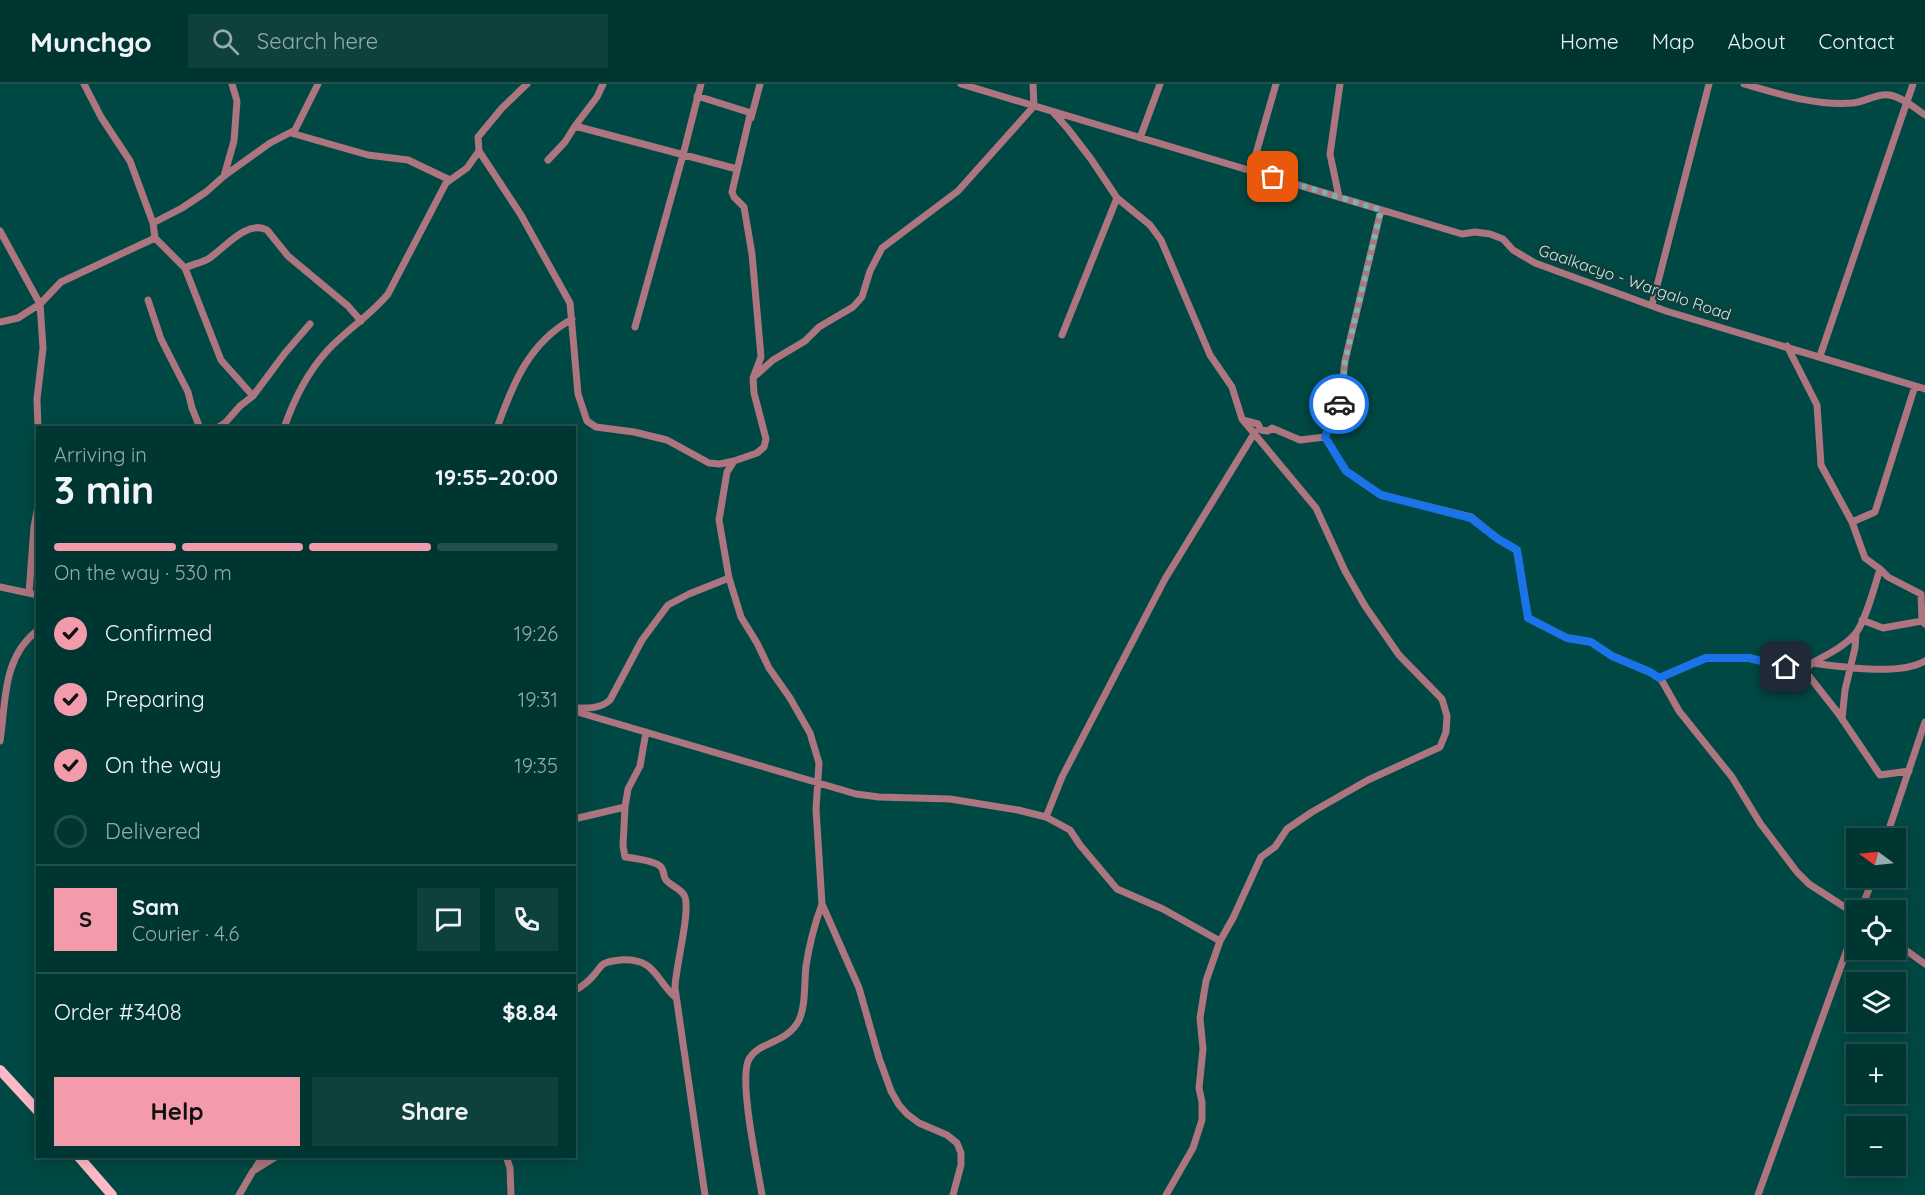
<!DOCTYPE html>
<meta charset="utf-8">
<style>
body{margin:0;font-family:Quicksand,sans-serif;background:#0e413e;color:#f1f3f6;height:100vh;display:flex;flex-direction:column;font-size:22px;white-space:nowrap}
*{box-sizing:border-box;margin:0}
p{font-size:20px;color:#95abac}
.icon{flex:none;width:33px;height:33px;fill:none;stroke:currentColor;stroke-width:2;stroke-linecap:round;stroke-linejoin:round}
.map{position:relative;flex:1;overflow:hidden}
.details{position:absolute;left:36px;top:342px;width:540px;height:732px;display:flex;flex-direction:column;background:#003632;border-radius:0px;box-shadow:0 3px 15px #0003,0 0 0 2px #22504d}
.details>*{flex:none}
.needle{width:39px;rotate:285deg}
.controls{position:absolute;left:1846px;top:744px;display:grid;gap:12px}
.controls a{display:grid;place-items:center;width:60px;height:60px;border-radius:0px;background:#003632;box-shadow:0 3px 15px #0003,0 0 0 2px #22504d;font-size:30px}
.pin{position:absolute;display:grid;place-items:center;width:51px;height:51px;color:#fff;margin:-26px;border-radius:12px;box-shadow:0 3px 9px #0006}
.courier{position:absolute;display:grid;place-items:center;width:60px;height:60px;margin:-30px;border:4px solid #1a73e8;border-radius:50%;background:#fff;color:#222;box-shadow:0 2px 8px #0007}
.head em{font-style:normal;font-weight:700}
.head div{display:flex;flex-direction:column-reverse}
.head{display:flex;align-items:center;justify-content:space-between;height:102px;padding:0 18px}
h1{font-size:39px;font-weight:700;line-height:45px}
.bar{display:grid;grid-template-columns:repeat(4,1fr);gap:9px 6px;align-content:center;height:72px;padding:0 18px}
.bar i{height:8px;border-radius:4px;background:#22504d}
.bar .active{background:#f39aab}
.bar p{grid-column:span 4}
.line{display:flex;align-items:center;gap:15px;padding:0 18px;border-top:2px solid #22504d}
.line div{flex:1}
.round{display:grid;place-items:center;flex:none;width:63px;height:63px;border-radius:0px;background:#0e413e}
ol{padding:0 18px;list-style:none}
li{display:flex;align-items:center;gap:18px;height:66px}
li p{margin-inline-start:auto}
li .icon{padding:6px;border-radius:50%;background:#f39aab;color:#111;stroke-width:4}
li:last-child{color:#95abac}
li i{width:33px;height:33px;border:3px solid #22504d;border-radius:50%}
.action{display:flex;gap:12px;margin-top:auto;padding:12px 18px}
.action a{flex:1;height:69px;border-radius:0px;background:#f39aab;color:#111;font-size:24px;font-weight:700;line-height:69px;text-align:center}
.action a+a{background:#0e413e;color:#f1f3f6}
header{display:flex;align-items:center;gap:36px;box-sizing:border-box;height:84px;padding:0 30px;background:#003632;border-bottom:2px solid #22504d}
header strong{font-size:28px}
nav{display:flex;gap:33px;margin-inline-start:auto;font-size:21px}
.search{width:420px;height:54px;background:#0e413e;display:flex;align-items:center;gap:15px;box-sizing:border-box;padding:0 21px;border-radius:0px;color:#95abac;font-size:22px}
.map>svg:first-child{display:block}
</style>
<header>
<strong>Munchgo</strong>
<div class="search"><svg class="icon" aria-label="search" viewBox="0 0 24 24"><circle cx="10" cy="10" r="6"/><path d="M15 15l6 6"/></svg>Search here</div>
<nav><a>Home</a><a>Map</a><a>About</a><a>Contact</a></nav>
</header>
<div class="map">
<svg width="1925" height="1111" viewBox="0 0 1925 1111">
<rect width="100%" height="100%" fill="#004843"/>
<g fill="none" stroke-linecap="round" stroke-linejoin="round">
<path stroke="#ac757f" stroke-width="7" d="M84,0L101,33L130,77L153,139L155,154L185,184L221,276L253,312
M961,0L1462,150L1475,148L1490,150L1503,155L1513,166L1535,179L1666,227L1925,305
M1744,0C1779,10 1816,22 1853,19C1865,18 1877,9 1889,11C1902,13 1915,24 1925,31
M697,12L748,28L750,31L732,108L734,113L744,123L752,170L761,273L753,294L754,309L766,355L764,363L757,369L734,377L727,388L719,436L729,494L741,533L757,559L769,584L790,614L810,649L819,679L816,725L822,820L859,904L879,974L891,1007L899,1021L907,1030L919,1039L947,1051L957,1059L961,1069V1081L953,1111
M1053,28L1068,45L1091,75L1117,114L1150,141L1161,156L1210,271L1232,303L1242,335L1316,424L1345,487L1365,522L1399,571L1442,615L1447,632L1446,648L1440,663L1368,696L1312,728L1287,745L1275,763L1261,773L1233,834L1220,857L1206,897L1200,934L1203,965L1199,1004L1202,1018V1036L1193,1064L1166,1111
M751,34L760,0
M575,42L737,85
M291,49L368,71L408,76L450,96
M1140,54L1160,0
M479,67L521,131L570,219L578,310L587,337L596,343L634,348L667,356L709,379L720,380L734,377
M548,76L565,58L575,42L597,13L603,0
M1251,87L1276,0
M224,92L234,57L237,17L232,0
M1339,113L1330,70L1340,0
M153,139L182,124L206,108L224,92L270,59L295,46L318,0
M0,147L40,220L43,264L37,315L38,344
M185,184C193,180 201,179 208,175C224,165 247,135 267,146L288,172L348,222L361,237
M148,216L161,255L188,308L192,324L200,344
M1652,221L1709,0
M0,238L18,234L40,220L61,198L155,154
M635,243L683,71L701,0
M1062,251L1117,114
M1787,262L1817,321L1821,381L1852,438L1865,474L1880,485L1888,493L1921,510L1922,537L1925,540
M1820,272L1913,0
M755,292L773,276L805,257L819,243L853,223L862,213L870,187L882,164L958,107L1034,22L1033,0
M1243,336L1258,340L1261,346L1268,347L1272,344L1300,356L1325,353L1346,387L1381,411L1471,433L1498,455L1517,466L1528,534L1567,554L1591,558L1612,572L1650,588L1661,595L1679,627L1732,693L1760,739L1797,788L1809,800L1857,831
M217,344L225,339L240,322L253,312L285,269L310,240
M284,344C294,315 307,289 327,267C346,246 370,232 388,210L446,99L467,84L479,67L478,53L502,24L527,0
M497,344C513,299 529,259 572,235
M1325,353L1340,318L1345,277L1381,126
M1852,438L1875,428L1915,302
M0,503L38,511
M29,509L34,443L38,422
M1862,536L1883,544L1922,537
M1812,579C1826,571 1844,563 1855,550C1865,539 1875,501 1880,485
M1805,587L1812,579C1842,583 1899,592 1925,577
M1659,594L1705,574H1749L1805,587L1838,629L1880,691L1909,687
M574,624C588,624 600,625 610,616L642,556L668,521L689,510L729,494
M574,627L856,710L879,713L950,715L1018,726L1046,733L1070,746L1080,761L1117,805L1163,825L1220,857
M1842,635L1845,606L1855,564L1856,550
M646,648L640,682L628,705L625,723L623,762L625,773C633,774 656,777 661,783C664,786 663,792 666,796C671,802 680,804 684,811C692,824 675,884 675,904L705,1111
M0,657C6,618 2,573 38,546
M1046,733L1062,693L1165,495L1255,348
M574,735L625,723
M1886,754L1925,638
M1861,826L1873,794
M1896,859L1925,880
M574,907C581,903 588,898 593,892C596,889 599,884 602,881C607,877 614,877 620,876C656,874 654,894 676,914
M506,1072L510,1084L511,1111
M256,1083L263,1072
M239,1111L253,1087L277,1072
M762,1111C758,1085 738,995 749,975C759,957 787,960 799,936C806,921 804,899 806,882C809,862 815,839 822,820
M1758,1111L1857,838"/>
<path stroke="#fdbac6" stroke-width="10" d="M0,986L38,1027
M78,1072L112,1111"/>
</g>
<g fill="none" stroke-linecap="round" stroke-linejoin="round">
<path stroke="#78b3ad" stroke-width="6" stroke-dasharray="0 10.8" d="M1273,93L1381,126L1345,277L1344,291L1339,320"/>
<path stroke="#1a73e8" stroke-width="8" d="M1339,320L1325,353L1346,387L1381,411L1471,434L1498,455L1517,466L1528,534L1567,554L1591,558L1612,572L1650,588L1659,594L1706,574H1749L1786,583"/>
</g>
<g text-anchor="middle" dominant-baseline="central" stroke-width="4.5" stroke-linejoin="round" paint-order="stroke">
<g font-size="16" fill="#b9ece6" stroke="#163a37">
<text transform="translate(1635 198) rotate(19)">Gaalkacyo - Wargalo Road</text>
</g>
</g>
</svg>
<div class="controls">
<a><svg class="needle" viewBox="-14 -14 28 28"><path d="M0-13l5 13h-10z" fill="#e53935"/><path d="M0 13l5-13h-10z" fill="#95abac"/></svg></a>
<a><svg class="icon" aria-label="locate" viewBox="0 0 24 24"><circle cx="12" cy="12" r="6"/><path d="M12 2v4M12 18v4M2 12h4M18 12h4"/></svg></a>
<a><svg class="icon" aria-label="layers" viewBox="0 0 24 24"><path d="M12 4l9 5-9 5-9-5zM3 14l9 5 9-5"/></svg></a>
<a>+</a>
<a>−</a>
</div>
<div class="pin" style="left:1273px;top:93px;background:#ea580c"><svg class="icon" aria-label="bag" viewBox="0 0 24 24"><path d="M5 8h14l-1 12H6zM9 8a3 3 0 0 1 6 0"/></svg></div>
<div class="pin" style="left:1786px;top:583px;background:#1f2937"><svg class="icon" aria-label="home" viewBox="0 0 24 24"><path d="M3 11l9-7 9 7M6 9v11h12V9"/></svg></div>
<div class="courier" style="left:1339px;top:320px"><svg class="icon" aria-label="car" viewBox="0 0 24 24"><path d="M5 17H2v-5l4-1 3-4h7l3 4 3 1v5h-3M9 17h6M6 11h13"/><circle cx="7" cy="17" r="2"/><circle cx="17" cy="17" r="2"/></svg></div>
<section class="details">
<div class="head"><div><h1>3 min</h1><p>Arriving in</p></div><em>19:55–20:00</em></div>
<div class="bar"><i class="active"></i><i class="active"></i><i class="active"></i><i></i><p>On the way · 530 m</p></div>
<ol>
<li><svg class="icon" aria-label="check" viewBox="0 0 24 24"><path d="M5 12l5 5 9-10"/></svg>Confirmed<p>19:26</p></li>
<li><svg class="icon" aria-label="check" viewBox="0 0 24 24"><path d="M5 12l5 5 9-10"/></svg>Preparing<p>19:31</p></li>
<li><svg class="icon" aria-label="check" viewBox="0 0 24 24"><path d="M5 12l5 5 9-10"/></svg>On the way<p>19:35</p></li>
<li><i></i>Delivered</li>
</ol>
<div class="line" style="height:108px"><b class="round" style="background:#f39aab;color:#111">S</b><div><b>Sam</b><p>Courier · 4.6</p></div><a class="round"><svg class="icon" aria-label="chat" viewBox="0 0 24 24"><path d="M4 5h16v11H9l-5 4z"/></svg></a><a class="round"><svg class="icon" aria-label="phone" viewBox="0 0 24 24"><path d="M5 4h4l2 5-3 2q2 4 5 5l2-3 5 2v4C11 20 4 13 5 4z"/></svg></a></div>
<div class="line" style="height:78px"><div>Order #3408</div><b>$8.84</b></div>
<div class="action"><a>Help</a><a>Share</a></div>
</section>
</div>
